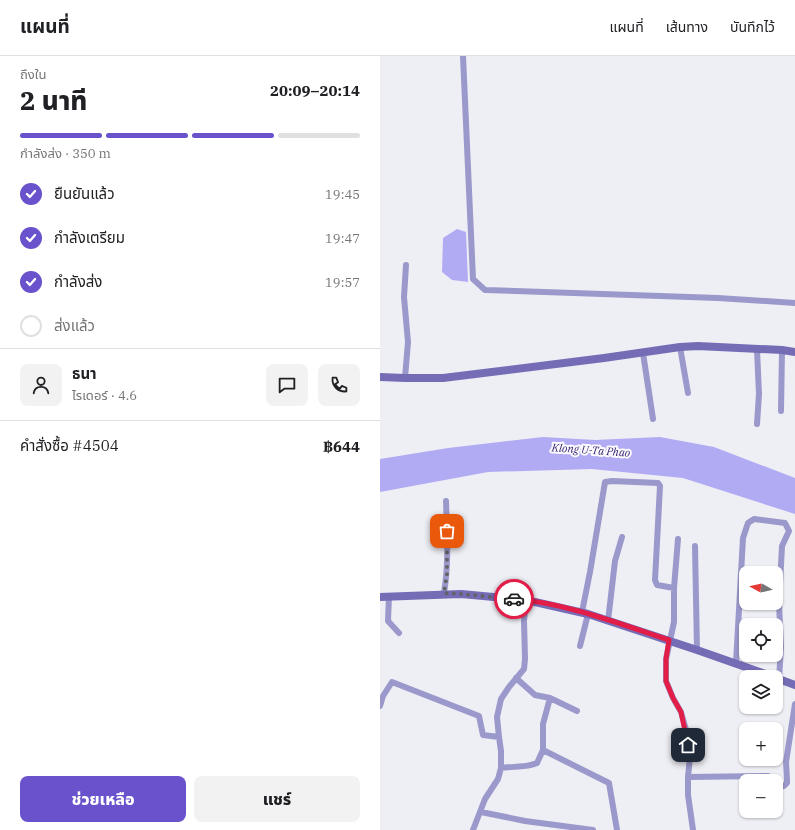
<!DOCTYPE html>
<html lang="th">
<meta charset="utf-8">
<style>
body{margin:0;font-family:"IBM Plex Serif","Noto Sans Thai",serif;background:#f2f2f2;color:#202124;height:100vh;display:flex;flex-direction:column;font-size:15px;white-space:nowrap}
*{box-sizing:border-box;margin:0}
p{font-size:13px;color:#757577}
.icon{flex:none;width:22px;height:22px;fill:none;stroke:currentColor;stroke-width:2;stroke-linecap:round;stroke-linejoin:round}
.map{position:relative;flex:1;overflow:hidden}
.drawer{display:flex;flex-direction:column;background:#fff;width:380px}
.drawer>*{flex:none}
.needle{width:26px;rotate:278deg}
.fabs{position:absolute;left:359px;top:510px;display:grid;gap:8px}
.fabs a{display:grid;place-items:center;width:44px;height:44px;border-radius:8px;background:#fff;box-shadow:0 1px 3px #0004;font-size:20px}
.pin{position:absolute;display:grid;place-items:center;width:34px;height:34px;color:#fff;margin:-17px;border-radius:8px;box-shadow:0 2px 6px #0006}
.courier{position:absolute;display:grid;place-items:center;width:40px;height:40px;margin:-20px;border:3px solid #e11d48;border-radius:50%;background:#fff;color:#222;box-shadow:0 1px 5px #0007}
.head em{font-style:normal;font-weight:800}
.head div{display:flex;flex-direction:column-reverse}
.head{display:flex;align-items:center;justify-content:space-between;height:68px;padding:0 20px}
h1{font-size:26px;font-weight:800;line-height:30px}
.bar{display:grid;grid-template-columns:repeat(4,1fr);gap:6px 4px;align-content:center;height:48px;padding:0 20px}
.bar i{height:5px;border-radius:3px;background:#e0e0e0}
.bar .current{background:#6952cb}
.bar p{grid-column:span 4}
.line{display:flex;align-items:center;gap:10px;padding:0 20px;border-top:1px solid #e0e0e0}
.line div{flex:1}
.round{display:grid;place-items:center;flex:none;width:42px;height:42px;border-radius:8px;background:#f2f2f2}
ol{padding:0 20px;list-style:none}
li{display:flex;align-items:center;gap:12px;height:44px}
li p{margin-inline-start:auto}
li .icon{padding:4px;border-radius:50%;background:#6952cb;color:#fff;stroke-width:4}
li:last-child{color:#757577}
li i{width:22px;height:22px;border:2px solid #e0e0e0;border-radius:50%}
.button{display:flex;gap:8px;margin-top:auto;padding:8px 20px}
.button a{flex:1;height:46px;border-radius:8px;background:#6952cb;color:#fff;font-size:16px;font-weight:800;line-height:46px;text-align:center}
.button a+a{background:#f2f2f2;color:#202124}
header{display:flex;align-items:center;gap:24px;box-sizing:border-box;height:56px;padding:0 20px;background:#fff;border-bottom:1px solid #e0e0e0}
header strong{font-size:19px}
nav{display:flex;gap:22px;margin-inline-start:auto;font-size:14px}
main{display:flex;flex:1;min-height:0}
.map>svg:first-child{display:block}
</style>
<header>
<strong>แผนที่</strong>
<nav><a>แผนที่</a><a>เส้นทาง</a><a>บันทึกไว้</a></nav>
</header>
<main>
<section class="drawer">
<div class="head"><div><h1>2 นาที</h1><p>ถึงใน</p></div><em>20:09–20:14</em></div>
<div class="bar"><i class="current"></i><i class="current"></i><i class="current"></i><i></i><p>กำลังส่ง · 350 m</p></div>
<ol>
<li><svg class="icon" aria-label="check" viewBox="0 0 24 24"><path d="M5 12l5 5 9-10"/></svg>ยืนยันแล้ว<p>19:45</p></li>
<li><svg class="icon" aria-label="check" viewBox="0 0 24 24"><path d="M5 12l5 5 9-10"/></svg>กำลังเตรียม<p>19:47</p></li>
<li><svg class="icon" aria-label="check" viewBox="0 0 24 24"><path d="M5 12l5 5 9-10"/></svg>กำลังส่ง<p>19:57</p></li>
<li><i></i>ส่งแล้ว</li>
</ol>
<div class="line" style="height:72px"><a class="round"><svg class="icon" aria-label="person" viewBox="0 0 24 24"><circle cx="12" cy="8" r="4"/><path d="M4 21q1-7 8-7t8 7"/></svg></a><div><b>ธนา</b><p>ไรเดอร์ · 4.6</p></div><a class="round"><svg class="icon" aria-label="chat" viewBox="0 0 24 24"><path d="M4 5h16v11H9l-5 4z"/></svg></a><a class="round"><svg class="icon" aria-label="phone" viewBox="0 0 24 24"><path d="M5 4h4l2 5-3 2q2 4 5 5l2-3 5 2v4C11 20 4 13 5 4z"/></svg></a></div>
<div class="line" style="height:52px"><div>คำสั่งซื้อ #4504</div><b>฿644</b></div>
<div class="button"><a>ช่วยเหลือ</a><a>แชร์</a></div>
</section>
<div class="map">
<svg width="415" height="774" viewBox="0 0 415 774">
<rect width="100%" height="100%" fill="#eeeef5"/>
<path fill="#b1abf4" d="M77,173L86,176L88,226L72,224L62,216L63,182Z
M163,381L215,384L280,381L334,391L415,422V458L303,422L212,413L108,416L0,436V403L68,392Z"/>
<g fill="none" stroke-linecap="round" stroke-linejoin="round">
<path stroke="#9b98cb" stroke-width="6" d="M83,0L93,223L105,234L338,242L415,247
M300,291L308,337
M377,294L379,338L377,368
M263,297L273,363
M25,322L28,286L24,241L26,209
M401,355L402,294
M298,483L294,532V566L286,603V625L293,642L301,656L307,677L310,701L308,721V739L313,774
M315,490L317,594
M64,537C69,507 67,476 66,445
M9,540L8,565L19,577
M202,556L210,516L225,426L232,425L278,427L280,430L275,524L277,529L294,532
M228,565L235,505L242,481
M200,590L208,558
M356,607L363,482L368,467L374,463L405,467L409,475L402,490L399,547L401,591L399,623
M136,622L155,639L170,642L197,655
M0,650L3,640L12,626L99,660L103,679L119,681
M163,694L229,727L237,774
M121,712C133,710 146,712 157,707L163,694V668L170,642
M308,721L388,720L391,721L392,725
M396,731L404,730L407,727V724L406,706L415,648
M101,756L145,765L213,774
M93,774L105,743L118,723L121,712V695L119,681L117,661L121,643L129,631L144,613L145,603L144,565L146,544"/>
<path stroke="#756cb6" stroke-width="8" d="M0,321L25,322H63L224,302L300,291L318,290L402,294L415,296
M0,541L81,538L146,544L208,558L317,594L394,621
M396,622L415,629"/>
</g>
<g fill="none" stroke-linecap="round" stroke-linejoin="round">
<path stroke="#636367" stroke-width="4" stroke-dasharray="0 7.2" d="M67,475V518L64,537L81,538L134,543"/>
<path stroke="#e11d48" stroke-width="5" d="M134,543C186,547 240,568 289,584L286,603V625L293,642L301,656L308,689"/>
</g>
<g text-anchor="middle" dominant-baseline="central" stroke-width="4" stroke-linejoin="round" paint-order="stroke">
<g font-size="11" font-style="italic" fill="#301b6d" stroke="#fcfcff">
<text transform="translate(211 394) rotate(4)">Klong U-Ta Phao</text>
</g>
</g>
</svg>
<div class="fabs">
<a><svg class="needle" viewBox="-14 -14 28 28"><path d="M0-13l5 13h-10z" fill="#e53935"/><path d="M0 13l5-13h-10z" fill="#757577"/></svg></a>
<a><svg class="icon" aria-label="locate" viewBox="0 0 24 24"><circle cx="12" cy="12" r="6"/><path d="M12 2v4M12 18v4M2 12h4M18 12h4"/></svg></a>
<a><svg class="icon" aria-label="layers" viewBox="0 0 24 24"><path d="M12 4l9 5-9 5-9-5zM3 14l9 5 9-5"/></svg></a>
<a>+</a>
<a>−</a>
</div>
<div class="pin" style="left:67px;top:475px;background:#ea580c"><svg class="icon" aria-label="bag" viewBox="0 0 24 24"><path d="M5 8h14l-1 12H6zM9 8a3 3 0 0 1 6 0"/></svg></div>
<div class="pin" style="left:308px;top:689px;background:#1f2937"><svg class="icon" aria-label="home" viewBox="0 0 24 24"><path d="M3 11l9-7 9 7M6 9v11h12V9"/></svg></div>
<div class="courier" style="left:134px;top:543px"><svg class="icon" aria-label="car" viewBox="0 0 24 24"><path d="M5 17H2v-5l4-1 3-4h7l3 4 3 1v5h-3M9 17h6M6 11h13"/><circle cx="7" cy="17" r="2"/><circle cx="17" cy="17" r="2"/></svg></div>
</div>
</main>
